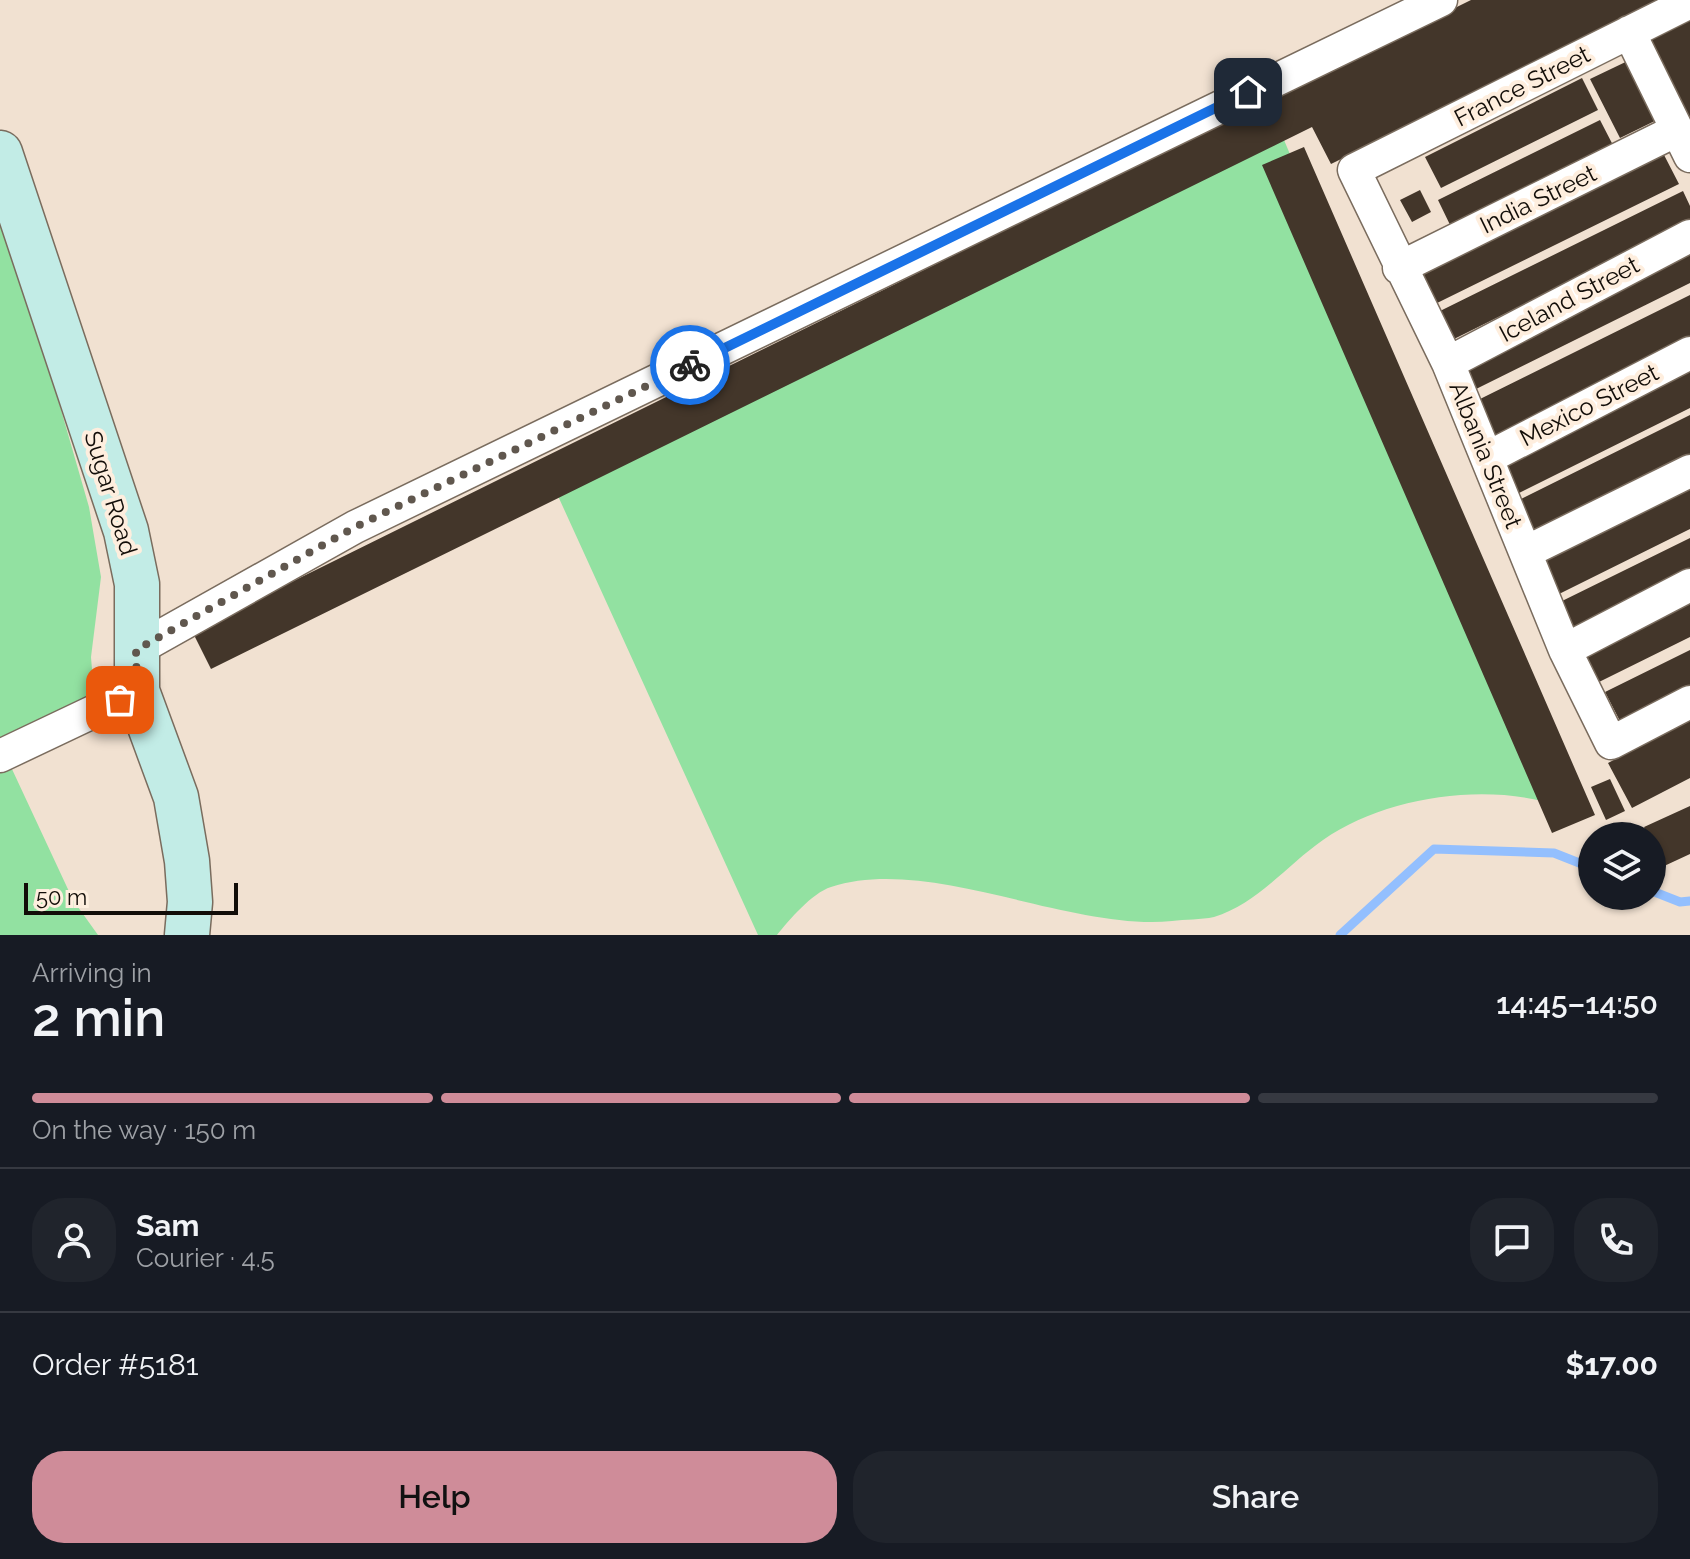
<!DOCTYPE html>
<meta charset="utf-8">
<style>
body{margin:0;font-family:Raleway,sans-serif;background:#20242c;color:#f1f3f6;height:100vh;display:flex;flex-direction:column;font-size:30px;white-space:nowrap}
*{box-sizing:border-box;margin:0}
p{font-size:26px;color:#9ea1a6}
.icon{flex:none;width:44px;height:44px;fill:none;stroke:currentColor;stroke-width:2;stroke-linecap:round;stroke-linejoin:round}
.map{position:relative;height:935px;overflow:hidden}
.panel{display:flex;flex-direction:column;background:#171b24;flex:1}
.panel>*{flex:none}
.tools{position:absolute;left:1578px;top:822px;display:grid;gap:16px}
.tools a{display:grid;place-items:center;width:88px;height:88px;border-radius:50%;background:#171b24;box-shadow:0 2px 6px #0004;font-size:40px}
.scale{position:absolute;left:24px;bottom:20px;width:214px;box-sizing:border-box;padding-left:8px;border:4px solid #120d08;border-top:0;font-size:22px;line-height:28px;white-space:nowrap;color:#120d08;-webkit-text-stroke:6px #feeede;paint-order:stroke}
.pin{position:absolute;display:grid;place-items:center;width:68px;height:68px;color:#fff;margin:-34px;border-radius:16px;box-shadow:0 4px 12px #0006}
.courier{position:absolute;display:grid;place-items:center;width:80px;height:80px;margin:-40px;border:6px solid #1a73e8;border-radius:50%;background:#fff;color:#222;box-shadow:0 2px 10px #0007}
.headline em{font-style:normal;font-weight:600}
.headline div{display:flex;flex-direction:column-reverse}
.headline{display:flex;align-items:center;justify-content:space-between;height:136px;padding:0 32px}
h1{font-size:52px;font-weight:600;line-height:60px}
.bar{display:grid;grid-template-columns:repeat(4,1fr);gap:12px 8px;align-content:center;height:96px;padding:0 32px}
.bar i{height:10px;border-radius:6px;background:#363941}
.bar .active{background:#cf8c99}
.bar p{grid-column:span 4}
.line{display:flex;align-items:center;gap:20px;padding:0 32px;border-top:2px solid #363941}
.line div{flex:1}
.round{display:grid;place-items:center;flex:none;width:84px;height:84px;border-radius:32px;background:#20242c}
.primary-button{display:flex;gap:16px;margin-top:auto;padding:16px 32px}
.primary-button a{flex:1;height:92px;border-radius:32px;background:#cf8c99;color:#111;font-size:32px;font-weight:600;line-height:92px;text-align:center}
.primary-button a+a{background:#20242c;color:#f1f3f6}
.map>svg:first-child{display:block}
</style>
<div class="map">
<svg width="1690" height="935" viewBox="0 0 1690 935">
<rect width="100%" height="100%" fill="#f1e1d1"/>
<path fill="#92e1a1" d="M1284,140L1566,808C1492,781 1388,795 1323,840C1287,865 1257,904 1214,917C1201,920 1185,919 1172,921C1067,931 930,855 831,887C812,893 789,920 777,935H758L553,485Z
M0,198L89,507L101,577L91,657L94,695L0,738Z
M11,767L73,900L98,935H0V772Z"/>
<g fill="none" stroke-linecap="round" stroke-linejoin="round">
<path stroke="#93bffe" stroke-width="9" d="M1652,891L1680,902L1690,901
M1340,935L1434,849L1554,853L1592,868"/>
</g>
<path fill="#43362a" d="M1471,0H1663L1331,164L1312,127L211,669L192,631Z
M1690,17V141L1640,43Z
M1636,57L1665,116L1620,138L1590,79Z
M1582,78L1598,110L1441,188L1425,157Z
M1600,120L1616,151L1453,231L1438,200Z
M1304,147L1595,815L1552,833L1262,165Z
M1663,153L1679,184L1433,305L1418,274Z
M1420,190L1431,212L1412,222L1400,200Z
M1683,191L1690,206V222L1450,341L1436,313Z
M1690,247V283L1468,393L1454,364Z
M1690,295V344L1495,440L1476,401Z
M1690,371V408L1511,497L1496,467Z
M1690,415V463L1530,542L1511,504Z
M1690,481V529L1555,596L1536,557Z
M1690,538V576L1573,634L1558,603Z
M1690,598V637L1599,682L1583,651Z
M1690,650V692L1622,725L1605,692Z
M1690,720V778L1632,808L1608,763Z
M1610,779L1625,811L1606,820L1591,787Z
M1690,806V854L1662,867L1652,836H1648L1644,827Z"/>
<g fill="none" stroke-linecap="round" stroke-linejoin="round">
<g stroke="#7a6c5e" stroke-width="35">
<path id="street" d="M1690,2L1354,170L1448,363L1565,650L1611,743L1690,702
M1629,32L1690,156
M1399,268L1677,130
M1448,363L1690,236
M1487,458L1690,353
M1526,552L1690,471
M136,650L355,527L1441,0
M1565,650L1690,585
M0,756L137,691"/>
</g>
<g stroke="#7a6c5e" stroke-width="47">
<path id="secondary" d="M0,153L126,531L137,584V691L176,797L187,861L190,902L187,935"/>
</g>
<use href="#street" stroke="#fff" stroke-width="32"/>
<use href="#secondary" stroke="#c2ece6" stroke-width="44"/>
</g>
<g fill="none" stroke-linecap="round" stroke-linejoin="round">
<path stroke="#60574e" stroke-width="8" stroke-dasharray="0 14.4" d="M120,700L137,691L136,650L355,527L690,365"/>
<path stroke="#1a73e8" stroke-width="10" d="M690,365L1248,92"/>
</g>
<g text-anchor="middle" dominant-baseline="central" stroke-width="8" stroke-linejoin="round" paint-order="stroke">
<g font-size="24" fill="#120d08" stroke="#feeede">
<text transform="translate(1522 86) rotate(-27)">France Street</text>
<text transform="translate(1538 199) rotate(-26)">India Street</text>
<text transform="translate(1569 299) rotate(-28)">Iceland Street</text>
<text transform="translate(1589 405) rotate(-27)">Mexico Street</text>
<text transform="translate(1486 455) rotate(68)">Albania Street</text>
<text transform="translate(111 493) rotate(73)">Sugar Road</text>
</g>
</g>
</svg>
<div class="tools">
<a><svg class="icon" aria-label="layers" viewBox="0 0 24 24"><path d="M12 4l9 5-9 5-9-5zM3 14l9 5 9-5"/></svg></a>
</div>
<div class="scale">50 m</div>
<div class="pin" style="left:120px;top:700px;background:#ea580c"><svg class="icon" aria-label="bag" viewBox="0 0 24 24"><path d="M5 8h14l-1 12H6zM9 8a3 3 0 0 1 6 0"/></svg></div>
<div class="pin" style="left:1248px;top:92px;background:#1f2937"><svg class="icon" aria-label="home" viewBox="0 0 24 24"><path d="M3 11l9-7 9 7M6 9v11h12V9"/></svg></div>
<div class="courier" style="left:690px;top:365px"><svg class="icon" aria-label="bike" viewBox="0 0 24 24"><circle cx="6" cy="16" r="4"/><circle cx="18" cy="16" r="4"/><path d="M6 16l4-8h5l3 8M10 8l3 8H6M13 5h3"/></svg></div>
</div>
<section class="panel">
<div class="headline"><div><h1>2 min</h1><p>Arriving in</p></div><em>14:45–14:50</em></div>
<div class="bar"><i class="active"></i><i class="active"></i><i class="active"></i><i></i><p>On the way · 150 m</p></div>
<div class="line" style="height:144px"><a class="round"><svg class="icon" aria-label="person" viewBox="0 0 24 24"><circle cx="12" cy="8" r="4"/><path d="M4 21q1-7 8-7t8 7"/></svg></a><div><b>Sam</b><p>Courier · 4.5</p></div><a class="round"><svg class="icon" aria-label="chat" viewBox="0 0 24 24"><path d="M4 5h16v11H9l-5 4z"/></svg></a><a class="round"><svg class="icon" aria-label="phone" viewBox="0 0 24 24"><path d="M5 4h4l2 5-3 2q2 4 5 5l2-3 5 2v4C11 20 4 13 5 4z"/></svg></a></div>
<div class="line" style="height:104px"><div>Order #5181</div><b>$17.00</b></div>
<div class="primary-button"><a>Help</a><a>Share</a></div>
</section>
